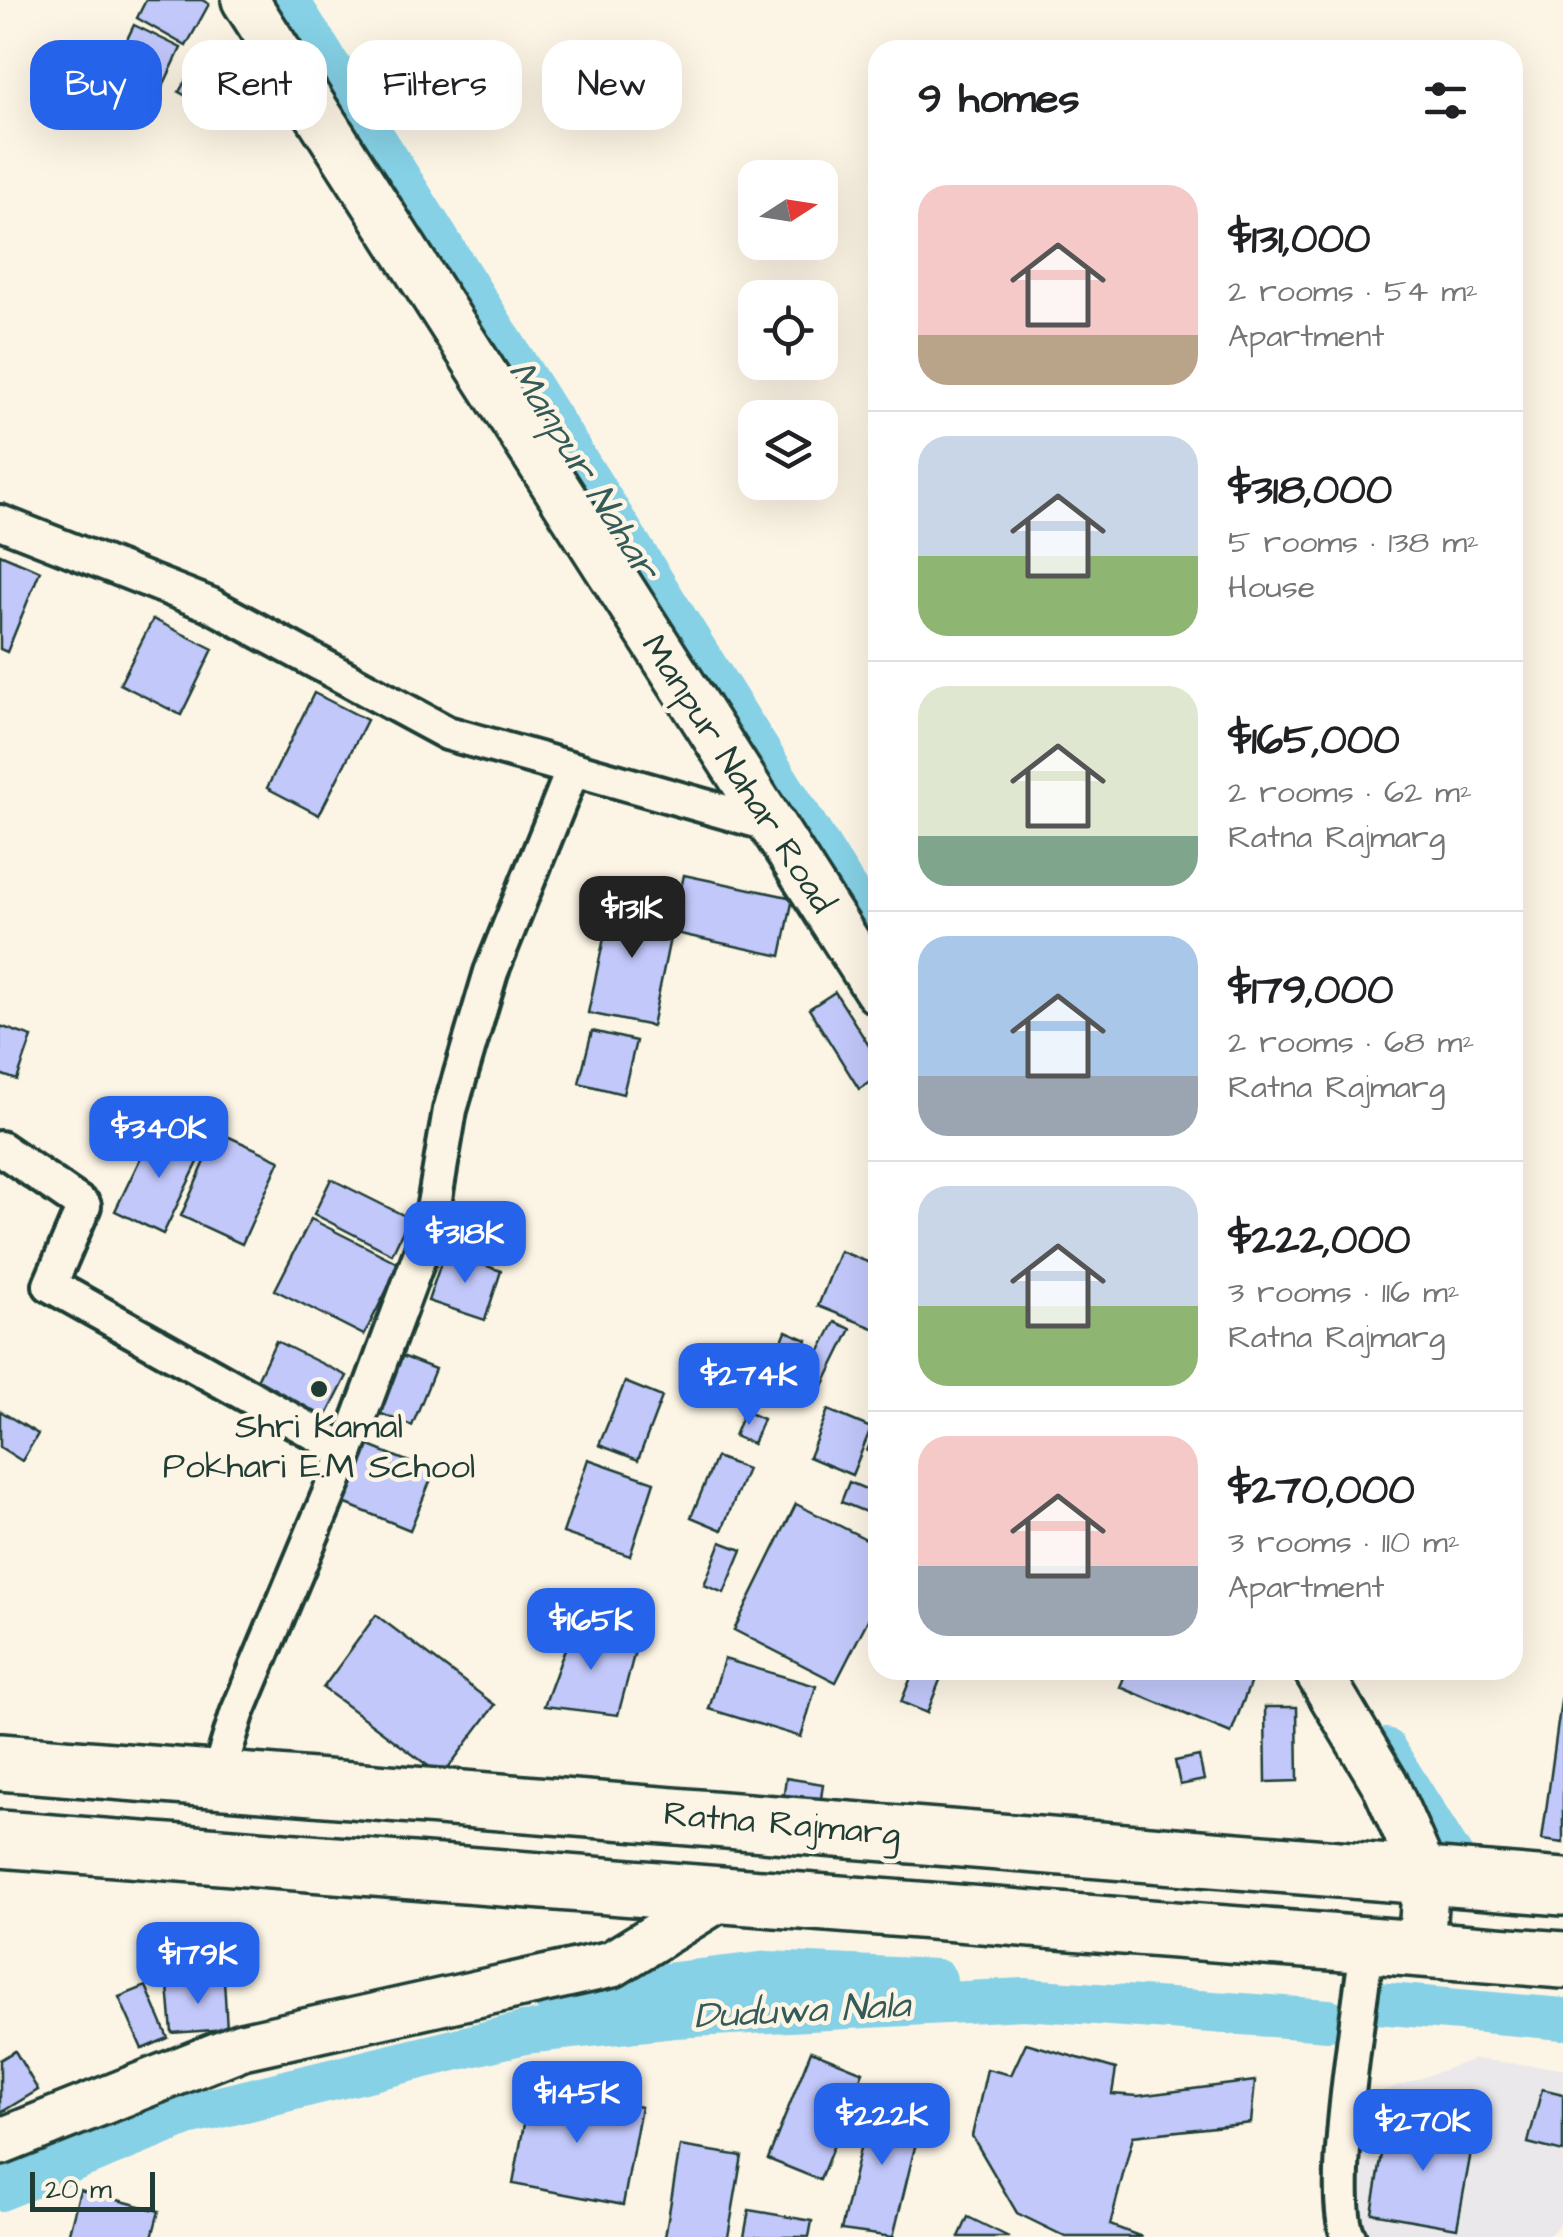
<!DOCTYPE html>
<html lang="en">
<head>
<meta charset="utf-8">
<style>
  body { margin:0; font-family:"Architects Daughter",sans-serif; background:#f6f6f6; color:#202124; height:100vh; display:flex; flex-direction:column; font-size:38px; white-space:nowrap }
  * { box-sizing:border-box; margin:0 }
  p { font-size:32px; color:#757577 }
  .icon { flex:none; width:55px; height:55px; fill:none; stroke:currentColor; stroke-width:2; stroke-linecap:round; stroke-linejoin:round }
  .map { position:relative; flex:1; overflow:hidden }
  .sheet { position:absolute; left:868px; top:40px; width:655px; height:1640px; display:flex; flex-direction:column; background:#fff; border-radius:30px; box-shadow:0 10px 40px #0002 }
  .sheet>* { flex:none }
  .top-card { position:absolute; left:30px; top:40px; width:688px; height:90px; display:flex; gap:20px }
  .needle { width:65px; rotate:78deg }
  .buttons { position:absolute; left:738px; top:160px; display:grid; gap:20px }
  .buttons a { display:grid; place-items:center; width:100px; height:100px; border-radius:20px; background:#fff; box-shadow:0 10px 40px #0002; font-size:50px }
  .scale { position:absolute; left:30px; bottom:25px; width:125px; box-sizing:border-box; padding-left:10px; border:5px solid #1f3d34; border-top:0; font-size:28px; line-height:35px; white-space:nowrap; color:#1f3d34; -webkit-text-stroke:8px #fcf5e5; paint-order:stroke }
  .price { position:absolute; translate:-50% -85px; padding:0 22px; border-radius:20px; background:#2563eb; color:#fff; font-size:32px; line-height:65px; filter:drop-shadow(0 2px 5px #0008) }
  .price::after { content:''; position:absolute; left:50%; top:60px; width:30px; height:22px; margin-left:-15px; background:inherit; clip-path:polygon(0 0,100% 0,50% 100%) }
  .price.current { background:#222; color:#fff }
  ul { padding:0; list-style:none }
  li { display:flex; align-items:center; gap:30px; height:250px; padding:0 50px }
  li+li { border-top:2px solid #e0e0e0 }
  li span { display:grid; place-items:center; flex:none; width:280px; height:200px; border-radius:30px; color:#555 }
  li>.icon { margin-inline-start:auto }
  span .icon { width:120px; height:120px; fill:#fffc; stroke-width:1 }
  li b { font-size:42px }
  h2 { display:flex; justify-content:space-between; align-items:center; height:120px; padding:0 50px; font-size:42px }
  .pill { padding:0 35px; border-radius:30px; background:#fff; box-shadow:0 10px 40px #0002; font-size:35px; line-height:90px }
  .pill.current { background:#2563eb; color:#fff }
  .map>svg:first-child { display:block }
  .built { fill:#ebe8eb }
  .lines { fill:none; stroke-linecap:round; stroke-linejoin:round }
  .canal { stroke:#86d1e6; stroke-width:42 }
  .building { fill:#c2c8fa; stroke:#1f3d34; stroke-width:2.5 }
  .street-casing { stroke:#1f3d34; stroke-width:40 }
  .secondary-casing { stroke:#1f3d34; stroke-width:52 }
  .highway-casing { stroke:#1f3d34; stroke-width:62 }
  .street { stroke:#fcf5e5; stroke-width:32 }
  .secondary { stroke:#fcf5e5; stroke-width:45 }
  .highway { stroke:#fcf5e5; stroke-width:55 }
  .poi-dot { fill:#1f3d34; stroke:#fcf5e5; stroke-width:4 }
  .labels { text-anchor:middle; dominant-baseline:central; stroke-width:9; stroke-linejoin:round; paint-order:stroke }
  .street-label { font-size:35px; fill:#1f3d34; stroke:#fcf5e5 }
  .poi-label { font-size:35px; fill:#1f3d34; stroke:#fcf5e5 }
  .water-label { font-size:38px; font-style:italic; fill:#345b58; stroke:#fcf5e5 }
</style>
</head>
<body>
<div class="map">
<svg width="1563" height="2237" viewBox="0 0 1563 2237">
  <rect width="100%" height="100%" fill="#fcf5e5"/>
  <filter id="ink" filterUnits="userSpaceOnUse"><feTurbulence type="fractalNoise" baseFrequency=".01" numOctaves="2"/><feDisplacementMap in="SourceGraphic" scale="20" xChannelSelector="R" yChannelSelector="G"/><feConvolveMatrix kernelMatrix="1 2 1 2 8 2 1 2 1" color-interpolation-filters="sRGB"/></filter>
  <g filter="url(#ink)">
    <path class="built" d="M1475 2059 1563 2069V2221L1547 2237H1368L1353 2206 1371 2095Z"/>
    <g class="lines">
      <g class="canal">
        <path d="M288 0 878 940"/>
        <path d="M1385 1749 1456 1863"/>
        <path d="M554 1997 768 1972 936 1980"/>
        <path d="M1366 2002 1563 2019"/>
        <path d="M0 2190 187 2115 524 2033 674 2017 1024 1999 1329 2020"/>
      </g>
    </g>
    <g class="building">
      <path d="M146 0H202L209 4 186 46 137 18Z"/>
      <path d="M134 25 181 48 162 88 115 64Z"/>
      <path d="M198 59 232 78 214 111 179 92Z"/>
      <path d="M0 554 40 571 7 652 0 649Z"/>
      <path d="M153 619 213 649 181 715 120 684Z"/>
      <path d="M314 693 367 720 319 815 267 788Z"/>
      <path d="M684 875 793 898 781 956 671 932Z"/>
      <path d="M613 896 676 909 652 1026 588 1013Z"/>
      <path d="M835 992 878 1060V1077L859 1089 809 1009Z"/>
      <path d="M0 1026 32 1037 17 1080 0 1074Z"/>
      <path d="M592 1031 636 1041 623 1094 579 1083Z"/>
      <path d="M155 1128 203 1152 163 1234 115 1211Z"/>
      <path d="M218 1132 280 1160 242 1244 181 1216Z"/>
      <path d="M331 1179 409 1218 392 1254 314 1214Z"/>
      <path d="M311 1219 400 1264 364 1335 275 1290Z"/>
      <path d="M445 1251 501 1271 485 1320 428 1301Z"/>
      <path d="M840 1251 878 1266V1330L818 1306Z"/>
      <path d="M835 1322 851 1329 821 1390 803 1383Z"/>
      <path d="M786 1331 807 1340 799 1362 777 1353Z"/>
      <path d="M276 1341 347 1376 325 1419 255 1384Z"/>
      <path d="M402 1356 435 1369 412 1426 379 1413Z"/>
      <path d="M625 1382 662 1397 638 1460 599 1445Z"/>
      <path d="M828 1410 871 1428 852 1475 809 1457Z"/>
      <path d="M0 1411 38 1434 22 1461 0 1447Z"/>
      <path d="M744 1411 763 1419 753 1444 734 1436Z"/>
      <path d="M878 1423V1455L867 1451Z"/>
      <path d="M362 1443 434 1472 410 1530 339 1501Z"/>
      <path d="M716 1457 747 1469 722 1530 691 1517Z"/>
      <path d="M588 1459 654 1482 630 1556 563 1533Z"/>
      <path d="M849 1482 878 1494V1517L841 1502Z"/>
      <path d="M796 1504 878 1545V1600L836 1682 734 1630Z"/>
      <path d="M721 1542 742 1550 724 1593 704 1585Z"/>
      <path d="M376 1615 495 1705 442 1776 323 1688Z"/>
      <path d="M576 1619 635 1651 618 1715 544 1706Z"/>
      <path d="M724 1659 816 1686 801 1737 709 1709Z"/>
      <path d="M914 1670H944L927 1713 901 1702Z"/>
      <path d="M1127 1670H1239L1253 1676 1231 1733 1120 1687Z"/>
      <path d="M1563 1686V1843L1542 1840Z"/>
      <path d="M1265 1707H1297L1298 1781 1266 1782Z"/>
      <path d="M1199 1756 1204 1780 1180 1785 1175 1761Z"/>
      <path d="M786 1778 823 1784 820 1806 783 1800Z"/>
      <path d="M224 1980 227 2029 172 2033 168 1985Z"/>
      <path d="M146 1986 168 2038 142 2049 119 1997Z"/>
      <path d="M1026 2043 1116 2069 1112 2094 1138 2096 1255 2081 1251 2123 1133 2136 1110 2225 1142 2237H1066L1017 2213 972 2136 987 2069 1011 2075Z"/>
      <path d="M15 2051 38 2090 0 2113V2060Z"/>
      <path d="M811 2051 863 2072 820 2180 768 2159Z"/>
      <path d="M531 2086 641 2107 623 2205 513 2184Z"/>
      <path d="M1542 2089 1563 2094V2152L1528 2143Z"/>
      <path d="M872 2097 924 2110 893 2237 841 2230Z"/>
      <path d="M1388 2119 1474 2136 1457 2228 1372 2213Z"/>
      <path d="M680 2146 742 2156 728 2237H665Z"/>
      <path d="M80 2190 159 2211 152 2237H68Z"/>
      <path d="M749 2210 812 2221 809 2237H744Z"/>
      <path d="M968 2217 1009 2237H959Z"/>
    </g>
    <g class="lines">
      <g class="street-casing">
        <g id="street">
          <path d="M0 522 211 605 447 733 768 824"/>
          <path d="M0 1148 84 1206 50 1285 347 1451"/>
          <path d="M217 1779 237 1714 347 1451 430 1228 450 1110 491 972 573 769"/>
          <path d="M1349 2237C1327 2200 1361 2000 1367 1947"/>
        </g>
      </g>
      <g class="secondary-casing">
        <g id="secondary">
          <path d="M245 0 878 991"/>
          <path d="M1317 1670 1385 1784 1426 1877 1421 1949"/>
          <path d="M0 2142 242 2046 612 1964 724 1895"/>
        </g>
      </g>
      <g class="highway-casing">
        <g id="highway">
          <path d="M0 1762 1563 1887"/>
          <path d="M0 1839 1563 1960"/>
        </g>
      </g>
      <use href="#street" class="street"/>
      <use href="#secondary" class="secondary"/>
      <use href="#highway" class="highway"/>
    </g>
  </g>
  <circle class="poi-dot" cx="319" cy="1389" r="10"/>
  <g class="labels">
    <g class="street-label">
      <text transform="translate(738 774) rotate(57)">Manpur Nahar Road</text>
      <text transform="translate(782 1824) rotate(5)">Ratna Rajmarg</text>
    </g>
    <g class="poi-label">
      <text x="319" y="1426">Shri Kamal<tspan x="319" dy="40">Pokhari E.M School</tspan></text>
    </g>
    <g class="water-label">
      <text transform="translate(583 470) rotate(58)">Manpur Nahar</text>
      <text transform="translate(802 2011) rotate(-3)">Duduwa Nala</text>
    </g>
  </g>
</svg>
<div class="buttons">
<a><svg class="needle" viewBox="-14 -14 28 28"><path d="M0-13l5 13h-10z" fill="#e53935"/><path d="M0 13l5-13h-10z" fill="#757577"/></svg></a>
<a><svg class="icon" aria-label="locate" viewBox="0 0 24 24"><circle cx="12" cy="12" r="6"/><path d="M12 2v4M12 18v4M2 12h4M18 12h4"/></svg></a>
<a><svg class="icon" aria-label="layers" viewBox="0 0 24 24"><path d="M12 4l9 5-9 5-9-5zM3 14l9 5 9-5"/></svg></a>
</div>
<div class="scale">20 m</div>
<b class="price current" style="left:632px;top:961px">$131K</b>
<b class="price" style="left:159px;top:1181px">$340K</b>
<b class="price" style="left:465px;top:1286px">$318K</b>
<b class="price" style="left:749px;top:1428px">$274K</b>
<b class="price" style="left:591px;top:1673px">$165K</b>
<b class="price" style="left:198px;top:2007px">$179K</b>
<b class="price" style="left:577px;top:2146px">$145K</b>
<b class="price" style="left:882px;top:2168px">$222K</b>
<b class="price" style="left:1423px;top:2174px">$270K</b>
<div class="top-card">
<a class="pill current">Buy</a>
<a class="pill">Rent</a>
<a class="pill">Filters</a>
<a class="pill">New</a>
</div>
<section class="sheet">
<h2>9 homes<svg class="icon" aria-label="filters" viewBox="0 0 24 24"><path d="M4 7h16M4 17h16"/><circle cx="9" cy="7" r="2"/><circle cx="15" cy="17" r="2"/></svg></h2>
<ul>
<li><span style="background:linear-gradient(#f6c9c9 75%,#b9a48a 0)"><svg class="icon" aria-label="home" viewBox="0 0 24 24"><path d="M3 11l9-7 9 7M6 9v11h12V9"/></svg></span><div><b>$131,000</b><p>2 rooms · 54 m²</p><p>Apartment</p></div></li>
<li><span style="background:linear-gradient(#c9d6e8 60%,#8fb573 0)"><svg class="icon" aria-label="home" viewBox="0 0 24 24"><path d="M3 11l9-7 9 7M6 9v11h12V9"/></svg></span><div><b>$318,000</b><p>5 rooms · 138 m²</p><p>House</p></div></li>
<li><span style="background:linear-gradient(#dfe7d0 75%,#7fa58c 0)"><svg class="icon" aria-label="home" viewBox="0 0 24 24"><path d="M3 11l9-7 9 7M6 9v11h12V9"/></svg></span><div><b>$165,000</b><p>2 rooms · 62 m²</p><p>Ratna Rajmarg</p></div></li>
<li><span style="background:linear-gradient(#a9c7e8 70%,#9aa5b1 0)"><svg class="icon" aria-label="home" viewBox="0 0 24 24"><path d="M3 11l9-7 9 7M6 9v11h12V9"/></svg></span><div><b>$179,000</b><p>2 rooms · 68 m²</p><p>Ratna Rajmarg</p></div></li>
<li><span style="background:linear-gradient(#c9d6e8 60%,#8fb573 0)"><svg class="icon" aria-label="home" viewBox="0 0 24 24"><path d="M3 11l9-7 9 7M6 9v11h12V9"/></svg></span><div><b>$222,000</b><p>3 rooms · 116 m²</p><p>Ratna Rajmarg</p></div></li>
<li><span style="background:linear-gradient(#f6c9c9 65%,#9aa5b1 0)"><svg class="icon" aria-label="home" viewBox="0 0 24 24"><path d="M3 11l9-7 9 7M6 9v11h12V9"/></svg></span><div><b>$270,000</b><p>3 rooms · 110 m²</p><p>Apartment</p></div></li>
</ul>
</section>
</div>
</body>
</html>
